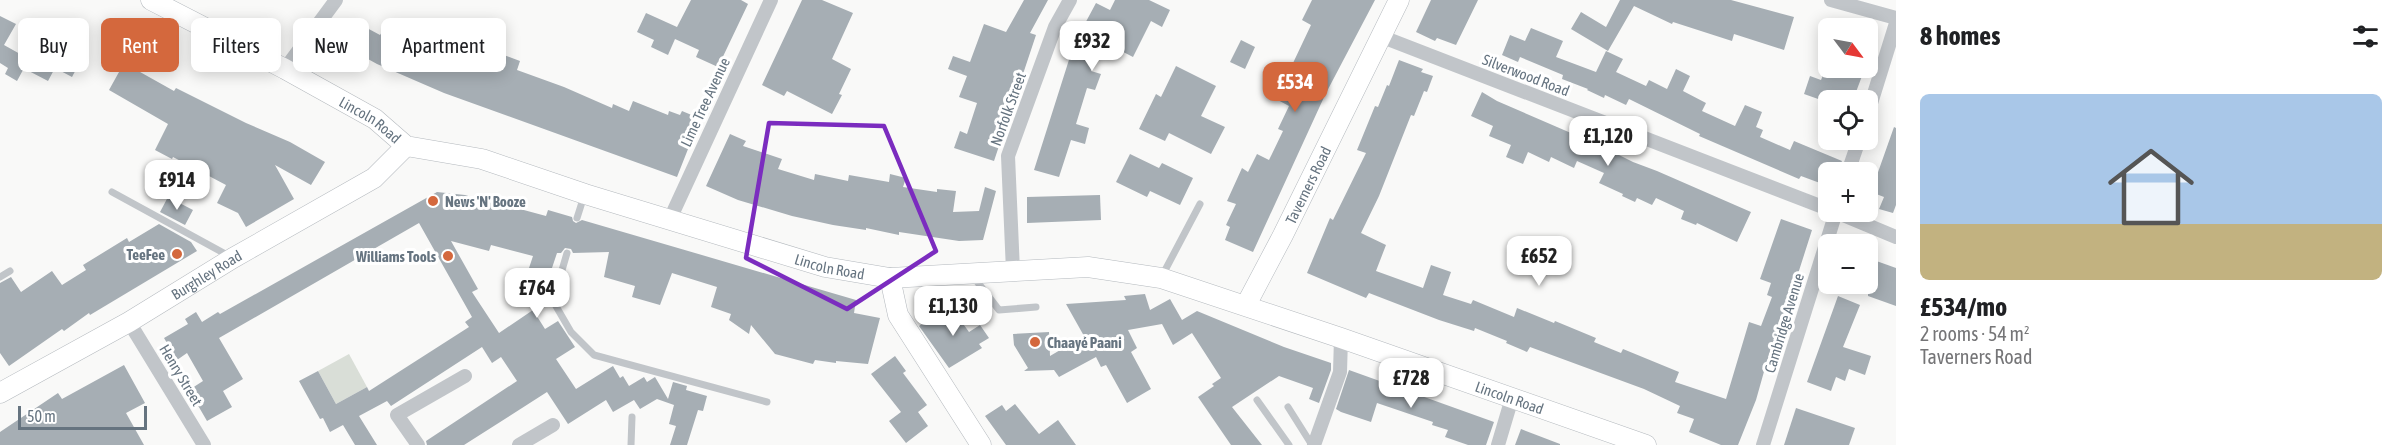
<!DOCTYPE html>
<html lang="en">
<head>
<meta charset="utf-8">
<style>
  body { margin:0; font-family:"Asap Condensed",sans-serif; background:#f2f2f2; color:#202124; height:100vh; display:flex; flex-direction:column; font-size:22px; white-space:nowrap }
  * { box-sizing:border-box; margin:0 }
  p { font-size:20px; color:#757577 }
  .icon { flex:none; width:33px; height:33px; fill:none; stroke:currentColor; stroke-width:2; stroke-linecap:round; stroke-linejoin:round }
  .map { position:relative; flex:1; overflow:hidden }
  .drawer { display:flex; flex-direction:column; background:#fff; width:510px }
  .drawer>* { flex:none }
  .hud { position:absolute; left:18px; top:18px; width:570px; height:54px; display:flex; gap:12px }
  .needle { width:39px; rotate:122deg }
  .buttons { position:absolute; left:1818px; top:18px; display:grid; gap:12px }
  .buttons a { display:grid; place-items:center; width:60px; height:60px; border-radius:9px; background:#fff; box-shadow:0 3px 15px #0003; font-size:30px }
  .scale { position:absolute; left:18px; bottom:15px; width:129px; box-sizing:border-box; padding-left:6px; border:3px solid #667480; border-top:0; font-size:16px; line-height:21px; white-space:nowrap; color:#667480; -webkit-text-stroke:4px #fff; paint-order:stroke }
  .price { position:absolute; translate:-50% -51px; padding:0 14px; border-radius:12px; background:#fff; color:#222; font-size:20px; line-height:39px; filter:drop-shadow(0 2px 3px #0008) }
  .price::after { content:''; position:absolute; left:50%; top:36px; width:18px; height:14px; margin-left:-9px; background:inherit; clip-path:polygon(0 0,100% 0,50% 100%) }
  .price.selected { background:#d4683d; color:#fff }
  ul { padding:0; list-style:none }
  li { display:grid; align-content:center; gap:12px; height:318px; padding:0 24px }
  li span { display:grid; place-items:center; height:186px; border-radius:9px; color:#555 }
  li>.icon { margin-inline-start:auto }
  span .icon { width:108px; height:108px; fill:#fffc; stroke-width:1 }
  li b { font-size:26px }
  h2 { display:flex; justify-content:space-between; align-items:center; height:72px; padding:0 24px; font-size:26px }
  .chip { padding:0 21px; border-radius:9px; background:#fff; box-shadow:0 3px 15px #0003; font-size:21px; line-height:54px }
  .chip.selected { background:#d4683d; color:#fff }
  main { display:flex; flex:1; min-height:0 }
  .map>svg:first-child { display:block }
  .green { fill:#d9ded7 }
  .building { fill:#a6aeb4 }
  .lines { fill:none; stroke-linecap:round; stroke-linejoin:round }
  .secondary-casing { stroke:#b4b9be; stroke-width:21 }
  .lane { stroke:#c1c5c9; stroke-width:7 }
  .street { stroke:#c1c5c9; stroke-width:14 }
  .secondary { stroke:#fff; stroke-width:20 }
  .marked { fill:none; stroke:#7b2cbf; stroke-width:4.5; stroke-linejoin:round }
  .poi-dot { fill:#d4683d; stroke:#fff; stroke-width:2 }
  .labels { text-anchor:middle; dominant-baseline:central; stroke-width:6; stroke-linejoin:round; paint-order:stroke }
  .street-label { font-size:15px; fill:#667480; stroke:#fff }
  .poi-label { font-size:15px; font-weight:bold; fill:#667480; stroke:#fff; text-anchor:start }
</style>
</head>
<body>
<main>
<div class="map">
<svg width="1896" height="445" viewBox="0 0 1896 445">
  <rect width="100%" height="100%" fill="#f9f9f8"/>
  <path class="green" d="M349 354 367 387 336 404 318 371Z"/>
  <g class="building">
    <path d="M691 0H741L748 4 718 67 696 57 699 50 675 39 668 55 651 47 654 40 637 32 646 13 677 27Z"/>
    <path d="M802 0H822L853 13 832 59 851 69 839 94 842 95 832 114 787 91 784 96 762 85Z"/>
    <path d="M1024 0H1048L1030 33 1036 35 994 161 954 148 960 131 967 134 977 103 959 97 967 76 948 69 953 56 970 62 984 24 1006 32Z"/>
    <path d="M1115 0H1149L1170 10 1162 27 1151 21 1133 57 1100 40 1091 71 1101 74 1095 90 1087 88 1076 124 1089 128 1085 144 1071 140 1059 177 1034 170 1074 44 1096 3 1110 10Z"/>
    <path d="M1312 0H1375L1325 95 1253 252 1225 240 1230 227 1226 225 1236 204 1227 201 1242 168 1248 172 1257 154 1269 160 1283 131 1278 129 1289 106 1276 99 1311 25 1302 20Z"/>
    <path d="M1431 0H1478L1456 45 1437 38 1435 41 1416 32Z"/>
    <path d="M1620 0H1731L1794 17 1784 50 1734 34 1732 41 1673 22 1672 24 1634 6 1608 51 1571 29 1581 12 1606 27Z"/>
    <path d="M0 16 16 24 4 45 29 59 17 81 5 74 8 68 0 63Z"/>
    <path d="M352 20 380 35 384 29 399 37 404 28 437 42 438 39 498 61 501 54 520 61 517 70 564 87 612 108 613 104 629 111 633 101 668 115 669 111 680 115 682 111 694 116 684 142 690 144 677 177 444 93 377 64 339 43Z"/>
    <path d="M54 25 68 33 67 36 88 47 72 77 55 68 48 81 25 69 46 30 50 32Z"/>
    <path d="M1531 28 1563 41 1556 57 1596 72 1606 51 1623 59 1616 72 1646 86 1649 80 1667 89 1676 69 1690 76 1683 91 1706 103 1702 111 1735 126 1745 105 1762 112 1756 127 1763 130 1760 137 1790 150 1794 141 1842 161 1837 172H1828V186L1801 176 1799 179 1699 136 1700 134 1629 99 1626 105 1605 95 1604 98 1587 90 1588 89 1562 79 1563 75 1520 57 1518 62 1502 55 1510 35 1525 41Z"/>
    <path d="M1241 40 1255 47 1245 69 1230 62Z"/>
    <path d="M1399 60 1423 69 1421 72 1433 76 1427 92 1424 91 1414 116 1411 115 1379 196 1361 233 1386 245 1376 271 1423 288 1431 265 1451 272 1443 295 1471 304 1473 300 1514 317 1517 308 1554 323 1555 321 1596 338 1594 342 1621 353 1623 349 1679 372 1675 382 1726 399 1749 322 1761 326 1772 297 1767 295 1771 283 1760 279 1781 219 1812 230 1789 302 1767 361 1756 400 1738 445H1721L1689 432 1694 419 1677 413 1680 406 1644 389 1530 347 1527 352 1506 343 1507 341 1475 328 1474 331 1439 320 1369 293 1366 298 1307 273 1330 218 1333 220 1366 153 1357 150 1375 106 1378 107 1387 85 1389 86Z"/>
    <path d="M124 63 174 91 176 88 246 123 290 142 325 162 311 185 275 165 294 199 246 227 238 213 217 203 226 185 173 157 172 159 155 150 168 124 109 90Z"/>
    <path d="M1176 66 1216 86 1201 116 1225 127 1211 154 1169 133 1165 141 1139 129 1156 94 1161 97Z"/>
    <path d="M1826 68H1865L1853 100H1821L1804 94 1810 76 1821 80Z"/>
    <path d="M1482 92 1497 101 1601 146 1633 162 1657 171 1751 212 1737 242 1697 223 1696 225 1681 219 1684 211 1656 198 1652 205 1637 198 1635 202 1622 196 1623 194 1599 183 1604 173 1577 161 1574 168 1551 157 1549 162 1528 152 1523 164 1506 157 1511 145 1489 136 1493 126 1471 116Z"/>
    <path d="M1894 127 1896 128V205L1893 213 1879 209 1884 197 1871 192Z"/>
    <path d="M730 134 746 141 743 146 782 159 778 169 814 180 815 174 848 181 849 175 889 182 890 174 906 178 903 187 937 192V189L956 191 953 212 979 211 985 187 996 191 983 240 959 241 899 232V235L866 228V230L833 225 792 216 738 200 706 186Z"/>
    <path d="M1130 154 1159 168 1162 163 1193 178 1180 205 1150 191 1147 197 1116 182Z"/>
    <path d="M437 192 465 195 508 208 509 206 546 216 548 210 572 217 573 221 576 223 582 220 856 300 854 313 880 318 868 364 836 361V363L815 360 813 364 775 354 751 325 749 334 729 320 731 314 711 307 717 287 672 273 660 305 632 297 635 286 604 277 609 252 573 253 571 249 565 248 561 253H557L546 286 525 280 533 256 491 245 489 251 451 241 478 289 472 292 499 333 533 310 545 329 558 321 575 347 556 359 576 389 613 366 620 378 623 376 629 386 644 377 647 382 655 377 668 399 673 382 687 386 686 390 707 396 703 411 698 410 687 445H670L676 426 669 424 674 405 657 399 640 409 634 400 613 412 606 400 568 424 547 392 464 445H427L426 441 517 381 501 357 492 363 482 347 391 406 387 401 359 416 377 445H355L343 425 330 432 323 418 320 419 299 381 318 371 336 404 367 387 369 391 469 327 465 322 472 317 419 223 219 338 243 379 223 391 232 407 207 421 189 390 203 381 187 353 177 360 164 338 188 324 185 319 196 312 202 322 218 312 220 314Z"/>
    <path d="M1100 195 1101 220 1027 223V197Z"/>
    <path d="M168 197 193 210 185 225 160 212Z"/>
    <path d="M159 224 191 242 197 251 90 315 89 313 64 331 62 329 9 366 0 353V283L11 277 21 292 52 271 62 285 86 270 83 265 127 238 129 242Z"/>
    <path d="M1868 258 1896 268V306L1868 296Z"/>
    <path d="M1145 294 1150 310 1170 299 1182 320 1197 311 1284 347 1331 363V370L1319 403 1309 399 1313 388 1279 376 1232 407 1262 445H1231L1198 397 1214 386 1212 384 1221 378 1192 333 1173 345 1162 324 1128 330 1137 348 1131 352 1151 389 1127 403 1106 365 1101 367 1096 357 1059 377 1054 370 1024 371 1028 368 1014 345 1013 334 1049 332 1050 356 1084 336 1066 304 1126 300 1124 296Z"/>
    <path d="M1838 296 1860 305 1843 347 1871 356 1865 375 1849 369 1845 381 1836 377 1831 391 1807 382Z"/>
    <path d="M951 307 969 332 980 325 989 338 979 344 982 348 949 368 919 326 935 314 937 317Z"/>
    <path d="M895 356 906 371 903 373 927 405 918 412 928 426 906 443 889 421 901 412 871 374Z"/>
    <path d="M124 365 145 403 126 413 144 445H0V432L58 393 62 399Z"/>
    <path d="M1349 370 1494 422 1486 445H1468L1445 437 1448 430 1432 425 1433 422 1377 403 1371 422 1341 412 1336 409Z"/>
    <path d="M1015 404 1039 434 1058 420 1076 445H1006L985 416 1002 405 1006 411Z"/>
    <path d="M1796 408 1855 428 1849 445H1784Z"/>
    <path d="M1521 429 1560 444V445H1515Z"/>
  </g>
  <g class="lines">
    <g class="secondary-casing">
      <g id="secondary">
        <path id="s1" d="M151 0 285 69 375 119 406 146 482 159 585 194 825 267 890 278 1088 267 1161 278 1341 338 1646 445"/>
        <path d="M890 278 898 315 981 445"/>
        <path id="s2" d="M1246 305 1283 235 1399 0"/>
        <path id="s3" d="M0 393 129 322 233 258 374 178 406 146"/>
      </g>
    </g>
    <g class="lane">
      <path d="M112 192 231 257"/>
      <path d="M577 218 584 196"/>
      <path d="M567 253 553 301 571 332 594 355 767 402"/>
      <path d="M972 275 999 310 1036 307"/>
      <path d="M1162 276 1200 204"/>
      <path d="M0 277 10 271"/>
      <path d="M1257 400 1289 445"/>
      <path d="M1288 407 1312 445"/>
      <path d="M631 445 632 417"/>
    </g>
    <g class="street">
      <path d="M1831 0 1896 18"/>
      <path d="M1380 36 1828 209"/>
      <path d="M285 69 336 0"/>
      <path d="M1868 113 1896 23"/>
      <path d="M1848 172 1859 140"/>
      <path d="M1836 212 1896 237"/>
      <path d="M670 219 771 0"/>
      <path d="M1013 271 1008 156 1055 27 1070 0"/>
      <path d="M129 322 204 445"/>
      <path d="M418 445 397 415 465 376"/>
      <path d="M519 445 553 425"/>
      <path d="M1314 445 1340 372 1341 338"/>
      <path d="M1498 445 1512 398"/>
      <path d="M1763 445 1836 212"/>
    </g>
    <use href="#secondary" class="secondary"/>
  </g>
  <path class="marked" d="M769 123 884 126 936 251 847 309 746 258Z"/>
  <g class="poi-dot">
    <circle cx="433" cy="201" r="6"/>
    <circle cx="177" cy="254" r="6"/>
    <circle cx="448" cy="256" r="6"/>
    <circle cx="1035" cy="342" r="6"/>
  </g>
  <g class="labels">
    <g class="street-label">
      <text transform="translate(1526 75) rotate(21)">Silverwood Road</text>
      <text transform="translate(705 102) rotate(-65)">Lime Tree Avenue</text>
      <text transform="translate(1008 109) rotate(-70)">Norfolk Street</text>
      <text stroke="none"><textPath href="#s1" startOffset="250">Lincoln Road</textPath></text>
      <text stroke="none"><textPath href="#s2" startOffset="135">Taverners Road</textPath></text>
      <text stroke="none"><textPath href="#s1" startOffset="736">Lincoln Road</textPath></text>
      <text stroke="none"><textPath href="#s3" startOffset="238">Burghley Road</textPath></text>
      <text transform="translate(1784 323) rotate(-73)">Cambridge Avenue</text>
      <text transform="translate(181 375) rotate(59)">Henry Street</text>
      <text stroke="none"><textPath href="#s1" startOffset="1438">Lincoln Road</textPath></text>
    </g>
    <g class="poi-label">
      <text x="445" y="201">News 'N' Booze</text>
      <text x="165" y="254" text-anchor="end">TeeFee</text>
      <text x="436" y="256" text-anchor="end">Williams Tools</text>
      <text x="1047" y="342">Chaayé Paani</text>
    </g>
  </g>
</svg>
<div class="buttons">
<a><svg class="needle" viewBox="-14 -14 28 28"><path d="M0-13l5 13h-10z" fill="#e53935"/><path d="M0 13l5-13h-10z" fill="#757577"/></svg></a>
<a><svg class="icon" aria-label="locate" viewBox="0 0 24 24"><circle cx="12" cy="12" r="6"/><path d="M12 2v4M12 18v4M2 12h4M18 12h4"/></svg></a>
<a>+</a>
<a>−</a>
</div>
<div class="scale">50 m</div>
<b class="price" style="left:1092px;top:72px">£932</b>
<b class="price selected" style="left:1295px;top:113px">£534</b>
<b class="price" style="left:1608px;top:167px">£1,120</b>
<b class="price" style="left:177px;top:211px">£914</b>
<b class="price" style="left:1539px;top:287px">£652</b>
<b class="price" style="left:537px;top:319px">£764</b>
<b class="price" style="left:953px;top:337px">£1,130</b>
<b class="price" style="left:1411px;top:409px">£728</b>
<div class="hud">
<a class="chip">Buy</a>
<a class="chip selected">Rent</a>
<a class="chip">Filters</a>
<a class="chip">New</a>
<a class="chip">Apartment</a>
</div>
</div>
<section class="drawer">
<h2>8 homes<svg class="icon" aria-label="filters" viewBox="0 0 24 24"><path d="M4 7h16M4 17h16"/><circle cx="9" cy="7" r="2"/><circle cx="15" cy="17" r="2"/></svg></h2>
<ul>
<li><span style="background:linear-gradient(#a9c7e8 70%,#c2b280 0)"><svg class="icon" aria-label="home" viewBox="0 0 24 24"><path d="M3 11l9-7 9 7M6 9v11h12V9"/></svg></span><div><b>£534/mo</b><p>2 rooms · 54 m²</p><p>Taverners Road</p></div></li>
</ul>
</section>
</main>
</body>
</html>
